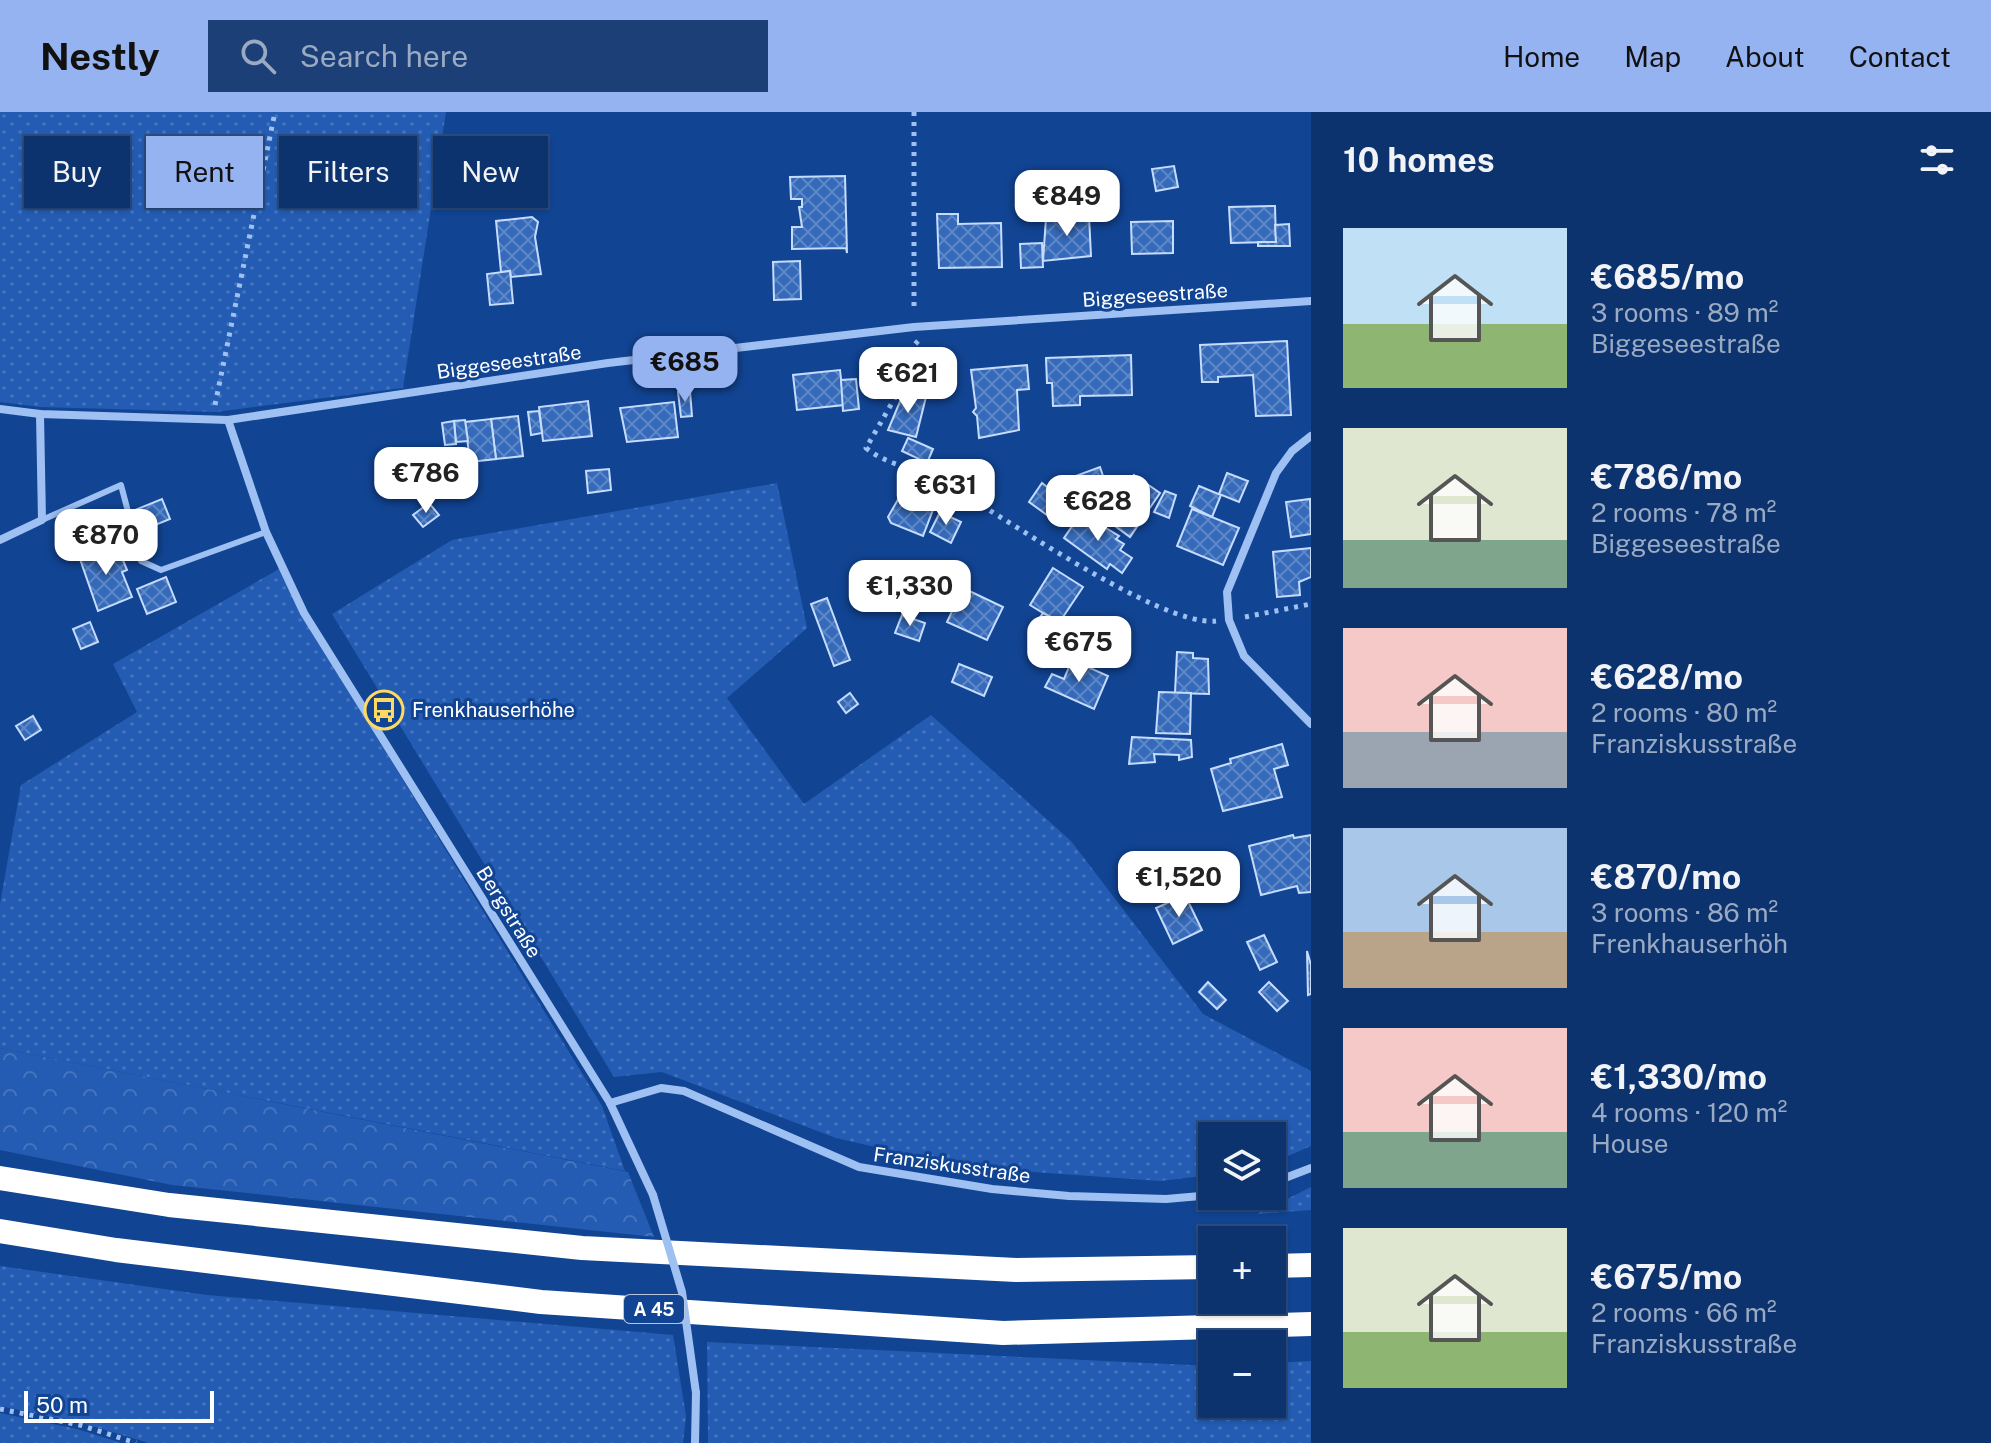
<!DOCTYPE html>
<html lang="en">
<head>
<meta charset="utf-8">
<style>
  body { margin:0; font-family:"Public Sans",sans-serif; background:#1b3f76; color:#f1f3f6; height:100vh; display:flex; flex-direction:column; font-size:30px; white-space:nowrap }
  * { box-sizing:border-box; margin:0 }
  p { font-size:26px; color:#9aaac2 }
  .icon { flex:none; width:44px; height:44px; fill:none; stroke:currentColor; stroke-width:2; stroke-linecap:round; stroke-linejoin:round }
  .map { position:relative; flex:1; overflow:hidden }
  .drawer { display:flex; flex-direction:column; background:#0d336e; width:680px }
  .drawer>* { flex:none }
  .guide { position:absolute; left:24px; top:24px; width:760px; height:72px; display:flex; gap:16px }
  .buttons { position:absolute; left:1198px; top:1010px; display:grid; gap:16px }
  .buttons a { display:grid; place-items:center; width:88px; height:88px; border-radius:0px; background:#0d336e; box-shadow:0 2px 6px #0004,0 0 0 2px #2d4e81; font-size:40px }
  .scale { position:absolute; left:24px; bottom:20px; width:190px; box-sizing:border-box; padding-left:8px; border:4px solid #fff; border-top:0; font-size:22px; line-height:28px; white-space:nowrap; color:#fff; -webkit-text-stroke:6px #114493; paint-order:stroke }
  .price { position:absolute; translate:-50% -68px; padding:0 18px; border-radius:16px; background:#fff; color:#222; font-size:26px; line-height:52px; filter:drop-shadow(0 2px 4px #0008) }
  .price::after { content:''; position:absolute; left:50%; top:48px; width:24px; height:18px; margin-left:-12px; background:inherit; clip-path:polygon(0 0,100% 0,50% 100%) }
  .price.active { background:#95b2f1; color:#111 }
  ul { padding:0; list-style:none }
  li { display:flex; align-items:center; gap:24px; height:200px; padding:0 32px }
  li span { display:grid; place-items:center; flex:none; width:224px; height:160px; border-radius:0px; color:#555 }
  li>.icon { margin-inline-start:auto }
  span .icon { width:96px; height:96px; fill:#fffc; stroke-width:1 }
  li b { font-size:34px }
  h2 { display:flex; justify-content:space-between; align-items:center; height:96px; padding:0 32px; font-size:34px }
  .pill { padding:0 28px; border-radius:0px; background:#0d336e; box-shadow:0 2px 6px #0004,0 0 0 2px #2d4e81; font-size:28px; line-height:72px }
  .pill.active { background:#95b2f1; color:#111 }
  header { display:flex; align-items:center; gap:48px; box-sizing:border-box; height:112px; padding:0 40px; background:#95b2f1; color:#111 }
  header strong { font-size:38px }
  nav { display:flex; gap:44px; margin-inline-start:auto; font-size:28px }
  .search { width:560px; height:72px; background:#1b3f76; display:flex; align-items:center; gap:20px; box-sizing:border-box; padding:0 28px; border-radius:0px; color:#9aaac2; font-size:30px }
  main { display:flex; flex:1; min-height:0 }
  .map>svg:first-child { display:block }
  .grass { fill:url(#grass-dots) }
  .forest { fill:url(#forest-crowns) }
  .building { fill:url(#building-cross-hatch); stroke:#c6dcfd; stroke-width:2 }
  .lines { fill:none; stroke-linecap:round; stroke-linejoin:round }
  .path { stroke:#9ec0f3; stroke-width:5; stroke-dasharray:4 6; stroke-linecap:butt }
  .service { stroke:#9ec0f3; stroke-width:6 }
  .minor { stroke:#9ec0f3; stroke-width:8 }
  .motorway { stroke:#fff; stroke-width:24 }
  .minor-bridge { stroke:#9ec0f3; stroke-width:8 }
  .labels { text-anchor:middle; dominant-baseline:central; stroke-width:6; stroke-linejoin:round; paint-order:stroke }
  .shield { fill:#114493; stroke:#b8c7df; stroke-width:2 }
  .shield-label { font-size:18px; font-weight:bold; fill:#fff }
  .street-label { font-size:20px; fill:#fff; stroke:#114493 }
  .poi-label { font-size:20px; fill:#fff; stroke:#114493; text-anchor:start }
</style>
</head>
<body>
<header>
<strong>Nestly</strong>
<div class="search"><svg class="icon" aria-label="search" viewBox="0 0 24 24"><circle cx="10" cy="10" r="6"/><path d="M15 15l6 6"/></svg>Search here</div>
<nav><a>Home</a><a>Map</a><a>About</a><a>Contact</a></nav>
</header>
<main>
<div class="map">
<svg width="1311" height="1331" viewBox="0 0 1311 1331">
  <defs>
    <pattern id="grass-dots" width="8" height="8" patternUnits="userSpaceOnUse" patternTransform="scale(2)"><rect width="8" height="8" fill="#235cb2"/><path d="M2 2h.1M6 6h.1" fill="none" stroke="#4474be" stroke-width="1.8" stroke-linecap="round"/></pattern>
    <pattern id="forest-crowns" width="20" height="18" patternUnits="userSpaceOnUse" patternTransform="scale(2)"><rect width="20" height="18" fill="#235cb2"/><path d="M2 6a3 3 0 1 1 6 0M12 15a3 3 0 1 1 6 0" fill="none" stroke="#4474be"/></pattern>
    <pattern id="building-cross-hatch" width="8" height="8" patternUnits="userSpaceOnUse" patternTransform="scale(2)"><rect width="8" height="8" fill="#356aba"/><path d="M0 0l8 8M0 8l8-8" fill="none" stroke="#5d88c8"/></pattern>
  </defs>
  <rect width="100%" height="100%" fill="#114493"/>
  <g class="grass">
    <path d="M0 0H446L403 276 216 300 40 295 0 290Z"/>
    <path d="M777 371 807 516 727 586 804 692 931 603 1071 729 1203 902 1311 959V1034L1272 1051V1024H1212V1063L1160 1069 962 1055 836 1026 662 960 614 965 332 502 452 428Z"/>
    <path d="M279 457 298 496 602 994 625 1059 0 936V792L21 673 137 600 113 552Z"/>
    <path d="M1311 1075V1098L1257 1102Z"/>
    <path d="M0 1154 207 1183 673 1223 686 1304 683 1331H149L82 1311 0 1294Z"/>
    <path d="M707 1230 1212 1254V1292H1272V1251L1311 1249V1331H708Z"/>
    <path d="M0 1301 77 1317 122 1331H0Z"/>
  </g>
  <path class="forest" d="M0 936 628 1060 654 1125 172 1073 0 1038Z"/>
  <g class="building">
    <path d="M1174 54 1178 75 1156 79 1152 57Z"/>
    <path d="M845 64 847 141 846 136 792 137V115H802L799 95H802V87H791L790 65Z"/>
    <path d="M1275 94 1276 130 1231 131 1229 95Z"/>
    <path d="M937 102H958V112L1001 111 1002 155 939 156Z"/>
    <path d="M1089 104 1091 144 1043 149 1046 106Z"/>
    <path d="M532 105 538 110 535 125 541 162 511 165 510 159 501 160 496 109Z"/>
    <path d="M1173 109V141L1132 142 1131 110Z"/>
    <path d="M1289 112 1290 134H1258V130H1276L1275 113Z"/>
    <path d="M1042 131 1043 155 1021 156 1020 132Z"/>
    <path d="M800 149 801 187 774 188 773 150Z"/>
    <path d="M510 159 513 191 490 193 487 162Z"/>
    <path d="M1287 229 1291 303 1256 304 1253 263 1218 265V270H1202L1200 233Z"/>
    <path d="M1131 243 1132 283 1080 284V293L1053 294 1052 271H1047L1046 246Z"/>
    <path d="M940 252 941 275 908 276 914 253Z"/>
    <path d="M1027 253 1029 277 1017 278 1019 318 979 326 977 304 973 300 976 296 971 258Z"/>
    <path d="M840 258 844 293 797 298 793 263Z"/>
    <path d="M856 267 859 297 843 299 841 268Z"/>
    <path d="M690 279 692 304 681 305 678 280Z"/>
    <path d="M904 280 926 285 916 325 888 318Z"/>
    <path d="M588 289 592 324 543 329 539 295Z"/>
    <path d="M674 290 678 325 627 330 620 296Z"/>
    <path d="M539 299 542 321 531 323 528 300Z"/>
    <path d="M518 304 523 344 496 347 491 307Z"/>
    <path d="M491 307 496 347 470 350 465 310Z"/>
    <path d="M465 308 468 329 456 330 454 309Z"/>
    <path d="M454 309 456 332 445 333 442 311Z"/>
    <path d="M908 326 933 337 927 351 902 339Z"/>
    <path d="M1100 355 1106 373 1076 384 1070 366Z"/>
    <path d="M609 357 611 378 588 381 586 359Z"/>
    <path d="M1227 361 1248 369 1239 390 1219 382Z"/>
    <path d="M1134 363 1160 381 1130 425 1104 406Z"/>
    <path d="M1042 371 1060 385 1047 403 1029 390Z"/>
    <path d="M1199 374 1221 383 1212 405 1190 394Z"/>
    <path d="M904 377 936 390 923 424 891 411 888 405Z"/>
    <path d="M1165 379 1176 383 1169 406 1154 400Z"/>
    <path d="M162 387 170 407 143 418 135 398Z"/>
    <path d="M1310 387 1311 422 1291 425 1286 390Z"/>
    <path d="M429 391 439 403 423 415 413 403Z"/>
    <path d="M1192 397 1239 416 1223 453 1177 434Z"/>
    <path d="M940 400 961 410 951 431 930 420Z"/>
    <path d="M1081 401 1119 424 1116 427 1124 432 1120 438 1132 446 1122 461 1110 452 1107 457 1064 426Z"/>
    <path d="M116 431 127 458 122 460 132 485 98 499 80 447Z"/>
    <path d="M1311 436V465L1299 470 1300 483 1277 485 1273 440Z"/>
    <path d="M1053 456 1083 475 1059 511 1030 493Z"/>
    <path d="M166 465 176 490 147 502 137 477Z"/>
    <path d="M963 476 1003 495 987 528 947 510Z"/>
    <path d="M827 486 850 548 834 554 811 492Z"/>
    <path d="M1043 501 1063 511 1057 528 1033 516Z"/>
    <path d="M902 503 925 511 919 529 895 521Z"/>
    <path d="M90 510 98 530 81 537 73 517Z"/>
    <path d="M1177 540 1193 541V546L1208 547 1209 582 1175 581Z"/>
    <path d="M1072 548 1108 564 1094 597 1045 575 1052 562 1064 567Z"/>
    <path d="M959 552 992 565 984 584 952 570Z"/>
    <path d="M1159 580 1191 581 1190 622 1156 621Z"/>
    <path d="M850 581 858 592 846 601 838 590Z"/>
    <path d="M33 604 41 618 25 628 16 614Z"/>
    <path d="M1132 625 1191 628 1192 645 1179 648V643L1154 642 1155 650 1129 652Z"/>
    <path d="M1282 632 1288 653 1274 657 1282 685 1223 699 1211 657 1231 651 1230 647Z"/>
    <path d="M1293 723 1294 726 1311 723V780L1299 781 1297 774 1261 783 1249 734Z"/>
    <path d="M1185 783 1202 818 1173 832 1156 796Z"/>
    <path d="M1264 823 1277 850 1260 858 1247 830Z"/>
    <path d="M1307 839 1311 853V882L1308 883Z"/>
    <path d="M1208 870 1226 888 1217 897 1199 880Z"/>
    <path d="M1269 870 1288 889 1277 899 1259 880Z"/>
  </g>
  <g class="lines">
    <g class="path">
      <path d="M914 0V199"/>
      <path d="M918 229 910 238 896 284 866 336C891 356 913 353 938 367 996 399 1159 515 1216 509"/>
      <path d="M215 293 275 0"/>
      <path d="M1245 505 1311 492"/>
      <path d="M0 1297 80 1313 136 1331"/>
    </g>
    <path class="service" d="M42 408 121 373 141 449 161 458 266 420"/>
    <g class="minor">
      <path d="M0 297 40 302 228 308 608 251 914 215 1311 189"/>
      <path d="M228 308 266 420 304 501 610 991 653 1083"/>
      <path d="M1311 324 1292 339 1276 361 1227 480 1229 508 1244 544 1311 612"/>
      <path d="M0 428 42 408 40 302"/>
      <path d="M610 991 661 976 684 979 859 1055 992 1077 1069 1084 1166 1087 1212 1083"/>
      <path d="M1272 1071 1311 1056"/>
      <path d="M695 1331 696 1281"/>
    </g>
    <g class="motorway">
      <path d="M0 1066 169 1093 582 1136 1016 1158 1212 1155"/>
      <path d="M0 1119 116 1138 541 1190 1003 1221 1311 1212"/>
      <path d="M1272 1154 1311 1153"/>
    </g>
    <path class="minor-bridge" d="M653 1083 682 1180 696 1281"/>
  </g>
  <defs>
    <g id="bus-ring" transform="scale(2)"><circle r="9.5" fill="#114493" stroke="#ffd960" stroke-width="1.5"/><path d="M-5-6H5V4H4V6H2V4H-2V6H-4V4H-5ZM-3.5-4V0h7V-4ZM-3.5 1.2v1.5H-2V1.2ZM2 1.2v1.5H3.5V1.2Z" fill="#ffd960"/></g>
  </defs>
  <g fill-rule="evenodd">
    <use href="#bus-ring" x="384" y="598"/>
  </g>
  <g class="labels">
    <rect class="shield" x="624" y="1183" width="60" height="28" rx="6"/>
    <g class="shield-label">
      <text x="654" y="1197">A 45</text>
    </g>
    <g class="street-label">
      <text transform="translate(1155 183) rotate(-4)">Biggeseestraße</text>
      <text transform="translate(509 250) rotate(-8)">Biggeseestraße</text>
      <text transform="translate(509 800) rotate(58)">Bergstraße</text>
      <text transform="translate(952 1053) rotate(8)">Franziskusstraße</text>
    </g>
    <g class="poi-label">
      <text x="412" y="598">Frenkhauserhöhe</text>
    </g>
  </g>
</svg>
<div class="buttons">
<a><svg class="icon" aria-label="layers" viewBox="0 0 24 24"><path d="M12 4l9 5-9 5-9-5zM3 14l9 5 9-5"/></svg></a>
<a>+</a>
<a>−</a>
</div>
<div class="scale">50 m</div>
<b class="price" style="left:1067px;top:126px">€849</b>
<b class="price active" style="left:685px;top:292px">€685</b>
<b class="price" style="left:908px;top:303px">€621</b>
<b class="price" style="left:426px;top:403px">€786</b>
<b class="price" style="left:946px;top:415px">€631</b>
<b class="price" style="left:1098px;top:431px">€628</b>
<b class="price" style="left:106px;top:465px">€870</b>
<b class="price" style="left:910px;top:516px">€1,330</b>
<b class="price" style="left:1079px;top:572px">€675</b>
<b class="price" style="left:1179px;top:807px">€1,520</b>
<div class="guide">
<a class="pill">Buy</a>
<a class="pill active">Rent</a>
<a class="pill">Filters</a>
<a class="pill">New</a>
</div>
</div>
<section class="drawer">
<h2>10 homes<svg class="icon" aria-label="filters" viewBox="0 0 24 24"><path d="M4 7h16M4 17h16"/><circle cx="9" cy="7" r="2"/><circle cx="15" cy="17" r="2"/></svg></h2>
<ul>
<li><span style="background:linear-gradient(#bfe0f5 60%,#8fb573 0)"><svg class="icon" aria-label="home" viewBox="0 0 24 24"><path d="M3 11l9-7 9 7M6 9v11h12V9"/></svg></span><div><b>€685/mo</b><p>3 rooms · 89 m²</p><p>Biggeseestraße</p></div></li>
<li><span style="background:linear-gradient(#dfe7d0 70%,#7fa58c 0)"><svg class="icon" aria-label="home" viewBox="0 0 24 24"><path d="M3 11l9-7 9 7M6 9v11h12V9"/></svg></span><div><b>€786/mo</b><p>2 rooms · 78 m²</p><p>Biggeseestraße</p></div></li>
<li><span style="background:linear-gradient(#f6c9c9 65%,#9aa5b1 0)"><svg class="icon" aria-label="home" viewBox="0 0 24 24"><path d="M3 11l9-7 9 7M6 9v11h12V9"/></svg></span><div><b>€628/mo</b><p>2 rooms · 80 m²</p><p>Franziskusstraße</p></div></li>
<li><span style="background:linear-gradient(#a9c7e8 65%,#b9a48a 0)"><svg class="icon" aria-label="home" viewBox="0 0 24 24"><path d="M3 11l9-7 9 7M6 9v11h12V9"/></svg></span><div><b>€870/mo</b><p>3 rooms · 86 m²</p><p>Frenkhauserhöh</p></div></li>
<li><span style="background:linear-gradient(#f6c9c9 65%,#7fa58c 0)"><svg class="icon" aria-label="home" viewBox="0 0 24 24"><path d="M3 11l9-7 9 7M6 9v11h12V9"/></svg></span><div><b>€1,330/mo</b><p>4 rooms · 120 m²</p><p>House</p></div></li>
<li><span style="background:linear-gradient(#dfe7d0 65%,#8fb573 0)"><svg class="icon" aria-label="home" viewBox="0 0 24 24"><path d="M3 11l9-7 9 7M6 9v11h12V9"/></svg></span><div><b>€675/mo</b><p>2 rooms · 66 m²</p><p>Franziskusstraße</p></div></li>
</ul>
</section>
</main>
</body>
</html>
